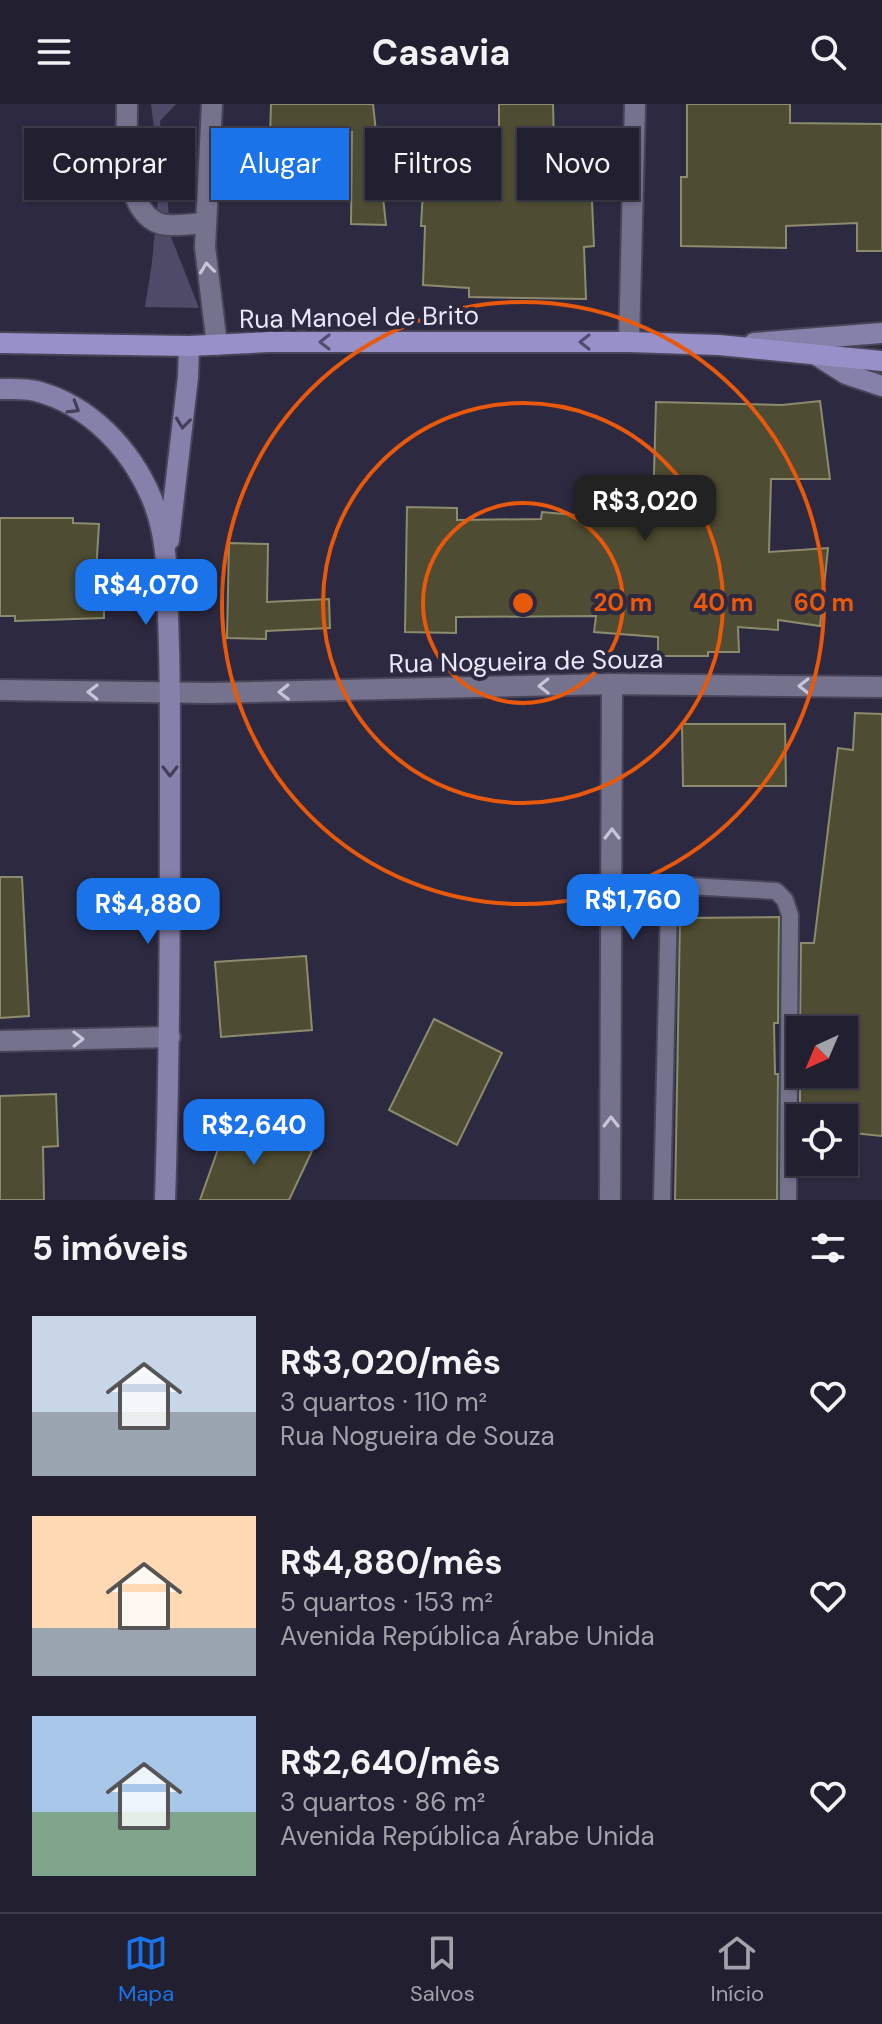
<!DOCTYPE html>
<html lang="pt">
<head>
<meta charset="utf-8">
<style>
  body { margin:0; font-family:"DM Sans",sans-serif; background:#2a2738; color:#f1f3f6; height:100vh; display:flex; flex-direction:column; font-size:30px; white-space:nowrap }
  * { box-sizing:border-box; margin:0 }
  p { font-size:26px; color:#a2a2ab }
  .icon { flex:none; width:44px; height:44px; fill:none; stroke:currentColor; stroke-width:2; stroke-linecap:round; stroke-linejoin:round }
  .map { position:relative; height:1096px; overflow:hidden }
  .panel { display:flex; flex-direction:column; background:#221f30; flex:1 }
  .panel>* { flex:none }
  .top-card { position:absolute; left:24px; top:24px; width:834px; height:72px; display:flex; gap:16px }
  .needle { width:52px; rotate:224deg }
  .buttons { position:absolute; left:786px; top:912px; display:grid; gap:16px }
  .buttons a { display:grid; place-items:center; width:72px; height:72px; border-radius:0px; background:#221f30; box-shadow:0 2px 6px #0004,0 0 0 2px #3f3d4c; font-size:40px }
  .price { position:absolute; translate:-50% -68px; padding:0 18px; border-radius:16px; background:#1a73e8; color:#fff; font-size:26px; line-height:52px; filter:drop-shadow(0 2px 4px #0008) }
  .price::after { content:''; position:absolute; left:50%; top:48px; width:24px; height:18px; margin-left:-12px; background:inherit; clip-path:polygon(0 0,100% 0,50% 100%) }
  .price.on { background:#222; color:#fff }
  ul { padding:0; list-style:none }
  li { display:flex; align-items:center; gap:24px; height:200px; padding:0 32px }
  li span { display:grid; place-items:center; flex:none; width:224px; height:160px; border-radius:0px; color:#555 }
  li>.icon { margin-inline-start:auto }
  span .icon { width:96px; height:96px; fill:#fffc; stroke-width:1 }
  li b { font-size:34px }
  h2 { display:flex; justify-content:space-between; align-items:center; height:96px; padding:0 32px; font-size:34px }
  .pill { padding:0 28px; border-radius:0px; background:#221f30; box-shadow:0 2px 6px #0004,0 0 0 2px #3f3d4c; font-size:28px; line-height:72px }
  .pill.on { background:#1a73e8; color:#fff }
  header { display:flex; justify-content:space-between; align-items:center; height:104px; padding:0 32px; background:#221f30; font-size:36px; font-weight:700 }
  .tab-bar { display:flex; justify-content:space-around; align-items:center; height:112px; border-top:2px solid #3f3d4c; background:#221f30; font-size:22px; color:#a2a2ab }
  .tab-bar a { display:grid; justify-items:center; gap:4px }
  .tab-bar .on { color:#1a73e8 }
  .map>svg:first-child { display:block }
  .green { fill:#4e4a67 }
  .building { fill:#4e4c32; stroke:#8d8b6e; stroke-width:2 }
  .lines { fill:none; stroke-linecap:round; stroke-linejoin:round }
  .lane-casing { stroke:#484559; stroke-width:20 }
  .street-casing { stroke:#484559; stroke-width:24 }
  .secondary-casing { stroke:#484559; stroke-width:24 }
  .primary-casing { stroke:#484559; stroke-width:24 }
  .lane { stroke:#75728d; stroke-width:16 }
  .street { stroke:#75728d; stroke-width:20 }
  .secondary { stroke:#8681ab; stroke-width:20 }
  .primary { stroke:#9890c9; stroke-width:20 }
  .oneway { stroke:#c7c5d8 }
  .oneway2 { stroke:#524d70 }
  .oneway3 { stroke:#433f5b }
  .ring { fill:none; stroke:#e8590c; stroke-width:4 }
  .labels { text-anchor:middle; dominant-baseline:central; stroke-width:8; stroke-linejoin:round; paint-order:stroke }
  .street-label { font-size:26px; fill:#eae8f8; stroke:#2d2940 }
  .centre { fill:#e8590c; stroke:#2d2940; stroke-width:4 }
  .ring-label { font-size:24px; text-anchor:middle; font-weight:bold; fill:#e8590c; stroke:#2d2940; stroke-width:8; stroke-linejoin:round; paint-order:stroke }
</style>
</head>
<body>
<header><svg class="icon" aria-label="menu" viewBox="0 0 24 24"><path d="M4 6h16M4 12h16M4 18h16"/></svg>Casavia<svg class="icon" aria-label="search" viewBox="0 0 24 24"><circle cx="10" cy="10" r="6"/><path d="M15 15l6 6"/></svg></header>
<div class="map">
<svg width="882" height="1096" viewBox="0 0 882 1096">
  <rect width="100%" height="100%" fill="#2d2940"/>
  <path class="green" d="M151 0H176L160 17 171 133 199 204 145 203 152 158 160 73Z"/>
  <g class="building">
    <path d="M271 0H373L386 121 351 120 352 28 301 32V34L270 33Z"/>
    <path d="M499 0H553L554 41 597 40 599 97H592L594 142 584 143 586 195 469 193V184L423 181 425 122H421L425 51 469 54V46L499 47Z"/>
    <path d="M687 0H790V19L882 20V147H857V119L786 122V144L681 142V73H687Z"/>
    <path d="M820 297 830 375H771L769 448 828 444 820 522 778 516V526L738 523 739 548H708V552H658V533L594 528 596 512 456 513V529L405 528 407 403 457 404V416L541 415 542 408 598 413V405L653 406 656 298 782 301Z"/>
    <path d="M0 414H73V419L99 420 95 486H104V514L15 517V512H0Z"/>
    <path d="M229 439 268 440 267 498 329 495 330 524 266 527V535L227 534Z"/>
    <path d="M855 609 882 610V1032L844 1028V1014H800V970H844V919H800L801 839H814L838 644 853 646Z"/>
    <path d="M682 620H785L786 682H683Z"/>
    <path d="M0 773H22L29 912 0 914Z"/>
    <path d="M779 813 778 919H774L775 970H778L777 1096H675L680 814Z"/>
    <path d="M306 852 312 926 221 933 215 858Z"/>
    <path d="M434 915 502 949 457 1041 389 1006Z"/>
    <path d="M56 990 58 1042 43 1043 44 1096H0V992Z"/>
    <path d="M228 1017 312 1047 289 1096H200Z"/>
  </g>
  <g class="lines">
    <g class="lane-casing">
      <path id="lane" d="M662 1096 669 800 676 790 688 782 776 787 785 796 790 811 788 1096"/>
    </g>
    <g class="street-casing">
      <g id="street">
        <path d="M127 0C127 34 121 107 161 120 173 123 192 120 205 119"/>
        <path d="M212 0 205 143 217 241"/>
        <path d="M629 238 635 0"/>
        <path d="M0 586 210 589 612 580 882 583"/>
        <path d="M0 937 170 933"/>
        <path d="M610 1096 612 580"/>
      </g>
    </g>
    <g class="secondary-casing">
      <g id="secondary">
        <path d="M754 239 882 229"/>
        <path d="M813 249 846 270 882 282"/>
        <path d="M0 285C12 285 25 284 36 287 90 301 131 345 152 395 168 433 167 474 168 514 170 557 170 599 170 641 170 793 170 944 165 1096"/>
        <path d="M169 436 188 273 189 242"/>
      </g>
    </g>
    <g class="primary-casing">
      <path id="primary" d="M0 239 189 242 269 238H629L719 241 882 257"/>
    </g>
    <use href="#lane" class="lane"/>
    <use href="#street" class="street"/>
    <use href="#secondary" class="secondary"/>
    <use href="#primary" class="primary"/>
  </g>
  <defs><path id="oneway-chevron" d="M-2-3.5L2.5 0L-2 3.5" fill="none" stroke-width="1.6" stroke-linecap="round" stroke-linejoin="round" transform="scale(2)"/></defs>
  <g class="oneway">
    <use href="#oneway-chevron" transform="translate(207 164) rotate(-97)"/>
    <use href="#oneway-chevron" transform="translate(544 582) rotate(179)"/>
    <use href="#oneway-chevron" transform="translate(804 582) rotate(-180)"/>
    <use href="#oneway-chevron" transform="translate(93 588) rotate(-179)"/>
    <use href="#oneway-chevron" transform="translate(284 588) rotate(179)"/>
    <use href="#oneway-chevron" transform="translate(612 730) rotate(-90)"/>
    <use href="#oneway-chevron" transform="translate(78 935) rotate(-1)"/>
    <use href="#oneway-chevron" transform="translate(611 1018) rotate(-90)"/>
  </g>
  <g class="oneway2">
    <use href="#oneway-chevron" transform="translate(325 238) rotate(180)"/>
    <use href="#oneway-chevron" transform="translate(585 238) rotate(180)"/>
  </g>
  <g class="oneway3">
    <use href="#oneway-chevron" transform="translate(74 304) rotate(31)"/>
    <use href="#oneway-chevron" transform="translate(183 319) rotate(97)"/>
    <use href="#oneway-chevron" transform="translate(170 667) rotate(90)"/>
  </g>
  <g class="ring">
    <circle cx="523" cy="499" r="100"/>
    <circle cx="523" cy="499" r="200"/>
    <circle cx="523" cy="499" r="301"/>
  </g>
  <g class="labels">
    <g class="street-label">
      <text transform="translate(359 213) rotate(-1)">Rua Manoel de Brito</text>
      <text transform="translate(526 557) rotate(-1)">Rua Nogueira de Souza</text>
    </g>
  </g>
  <circle cx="523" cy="499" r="12" class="centre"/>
  <g class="ring-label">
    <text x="623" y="507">20 m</text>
    <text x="723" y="507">40 m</text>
    <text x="824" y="507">60 m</text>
  </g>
</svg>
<div class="buttons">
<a><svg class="needle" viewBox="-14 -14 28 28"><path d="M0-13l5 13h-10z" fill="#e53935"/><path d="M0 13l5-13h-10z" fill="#a2a2ab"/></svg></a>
<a><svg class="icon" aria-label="locate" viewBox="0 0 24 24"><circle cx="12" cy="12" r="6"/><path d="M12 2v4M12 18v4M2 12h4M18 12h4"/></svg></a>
</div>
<b class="price on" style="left:645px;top:439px">R$3,020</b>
<b class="price" style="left:146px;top:523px">R$4,070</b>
<b class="price" style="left:633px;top:838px">R$1,760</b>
<b class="price" style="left:148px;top:842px">R$4,880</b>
<b class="price" style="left:254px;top:1063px">R$2,640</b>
<div class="top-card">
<a class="pill">Comprar</a>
<a class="pill on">Alugar</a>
<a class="pill">Filtros</a>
<a class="pill">Novo</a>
</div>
</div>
<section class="panel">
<h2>5 imóveis<svg class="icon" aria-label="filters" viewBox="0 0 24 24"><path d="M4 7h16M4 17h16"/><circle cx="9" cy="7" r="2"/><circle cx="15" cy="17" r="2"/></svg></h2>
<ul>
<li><span style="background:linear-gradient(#c9d6e8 60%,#9aa5b1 0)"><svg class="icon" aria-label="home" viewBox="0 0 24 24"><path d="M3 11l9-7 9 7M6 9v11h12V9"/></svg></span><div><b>R$3,020/mês</b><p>3 quartos · 110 m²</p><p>Rua Nogueira de Souza</p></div><svg class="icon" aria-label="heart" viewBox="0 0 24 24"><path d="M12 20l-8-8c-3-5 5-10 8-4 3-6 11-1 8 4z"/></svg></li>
<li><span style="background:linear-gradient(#ffd9b3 70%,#9aa5b1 0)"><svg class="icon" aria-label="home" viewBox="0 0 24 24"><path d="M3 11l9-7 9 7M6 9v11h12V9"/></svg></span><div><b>R$4,880/mês</b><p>5 quartos · 153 m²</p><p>Avenida República Árabe Unida</p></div><svg class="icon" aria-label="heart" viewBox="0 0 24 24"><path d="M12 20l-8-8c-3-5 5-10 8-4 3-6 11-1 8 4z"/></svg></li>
<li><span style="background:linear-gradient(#a9c7e8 60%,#7fa58c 0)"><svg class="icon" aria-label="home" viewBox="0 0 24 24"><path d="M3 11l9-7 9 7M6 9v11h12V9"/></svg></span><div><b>R$2,640/mês</b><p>3 quartos · 86 m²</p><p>Avenida República Árabe Unida</p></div><svg class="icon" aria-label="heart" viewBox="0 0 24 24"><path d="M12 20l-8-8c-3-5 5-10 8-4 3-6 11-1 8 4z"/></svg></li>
</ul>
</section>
<nav class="tab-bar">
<a class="on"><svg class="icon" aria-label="map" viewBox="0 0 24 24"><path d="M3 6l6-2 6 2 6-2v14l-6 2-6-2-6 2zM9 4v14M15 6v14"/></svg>Mapa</a>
<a><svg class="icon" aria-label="saved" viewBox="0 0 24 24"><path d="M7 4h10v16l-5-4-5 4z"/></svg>Salvos</a>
<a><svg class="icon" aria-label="home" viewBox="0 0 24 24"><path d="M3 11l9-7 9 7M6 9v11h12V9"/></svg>Início</a>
</nav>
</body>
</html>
